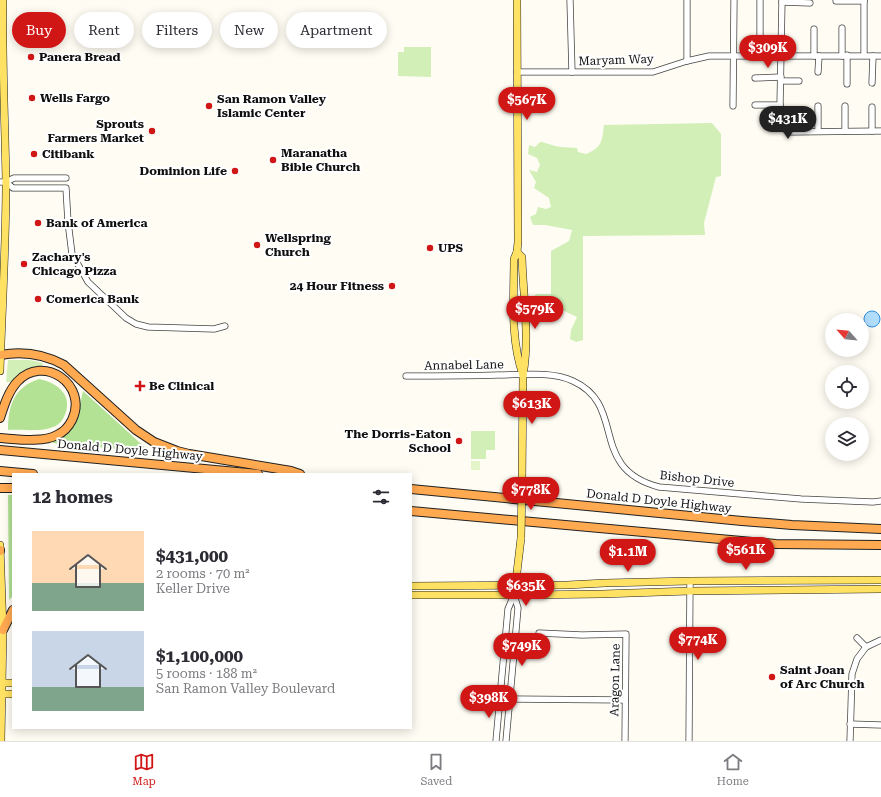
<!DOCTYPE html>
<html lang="en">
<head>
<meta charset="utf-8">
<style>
  body { margin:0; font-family:"Roboto Serif",serif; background:#f2f2f3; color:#2b2b33; height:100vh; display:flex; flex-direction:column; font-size:15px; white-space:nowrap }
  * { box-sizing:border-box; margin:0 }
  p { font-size:13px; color:#7c7c81 }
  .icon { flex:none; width:22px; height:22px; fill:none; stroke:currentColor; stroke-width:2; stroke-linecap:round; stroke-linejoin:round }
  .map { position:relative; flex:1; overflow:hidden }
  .side { position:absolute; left:12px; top:473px; width:400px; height:256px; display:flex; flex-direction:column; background:#fff; border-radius:0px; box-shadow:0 2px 10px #0003 }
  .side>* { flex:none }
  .guide { position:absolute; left:12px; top:12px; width:400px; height:36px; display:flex; gap:8px }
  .needle { width:26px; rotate:297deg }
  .tools { position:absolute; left:825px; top:313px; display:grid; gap:8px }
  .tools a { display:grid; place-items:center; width:44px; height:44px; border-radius:50%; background:#fff; box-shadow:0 2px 10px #0003; font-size:20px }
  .price { position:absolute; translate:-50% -34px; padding:0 9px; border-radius:14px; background:#d11716; color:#fff; font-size:13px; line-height:26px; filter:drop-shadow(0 1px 2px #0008) }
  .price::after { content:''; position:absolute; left:50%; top:24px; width:12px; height:9px; margin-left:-6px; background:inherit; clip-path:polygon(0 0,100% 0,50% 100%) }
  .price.on { background:#222; color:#fff }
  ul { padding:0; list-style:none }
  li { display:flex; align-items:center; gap:12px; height:100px; padding:0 20px }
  li span { display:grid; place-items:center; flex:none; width:112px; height:80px; border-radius:0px; color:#555 }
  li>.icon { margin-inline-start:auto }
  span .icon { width:48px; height:48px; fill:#fffc; stroke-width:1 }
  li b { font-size:17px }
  h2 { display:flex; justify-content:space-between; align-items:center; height:48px; padding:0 20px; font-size:17px }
  .chip { padding:0 14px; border-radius:18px; background:#fff; box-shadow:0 2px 10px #0003; font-size:14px; line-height:36px }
  .chip.on { background:#d11716; color:#fff }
  .tabs { display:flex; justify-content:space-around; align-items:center; height:56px; border-top:1px solid #e1e1e2; background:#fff; font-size:11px; color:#7c7c81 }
  .tabs a { display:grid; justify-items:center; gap:2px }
  .tabs .on { color:#d11716 }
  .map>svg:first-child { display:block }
  .green { fill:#d1efb7 }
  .forest { fill:#b3e294 }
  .pitch { fill:#e4f5ca }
  .water { fill:#b1ddfd; stroke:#2f8fdd }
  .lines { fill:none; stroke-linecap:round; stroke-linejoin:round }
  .minor-casing { stroke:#434343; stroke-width:7 }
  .major-casing { stroke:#212121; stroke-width:8 }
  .highway-casing { stroke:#212121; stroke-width:10 }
  .minor { stroke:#fff; stroke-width:5.5 }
  .major { stroke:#ffe163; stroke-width:7 }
  .highway { stroke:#ffa951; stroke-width:8 }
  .major-bridge-casing { stroke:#212121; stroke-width:8; stroke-linecap:butt }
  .major-bridge { stroke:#ffe163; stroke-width:7 }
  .poi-dot { fill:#d11716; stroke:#fff; stroke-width:1.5 }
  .labels { text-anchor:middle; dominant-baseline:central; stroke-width:4; stroke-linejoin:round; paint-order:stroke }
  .poi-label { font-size:12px; font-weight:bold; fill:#101010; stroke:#fff; text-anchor:start }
  .street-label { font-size:12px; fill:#101010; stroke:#fff }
</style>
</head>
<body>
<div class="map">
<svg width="881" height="741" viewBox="0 0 881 741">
  <rect width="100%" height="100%" fill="#fffdf3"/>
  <g class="green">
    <path d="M404 47H431V77L398 76V52H404Z"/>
    <path d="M712 123 721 134V176L716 177 704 223 705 235 583 236V340L576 342 570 339 571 330 577 317 560 309 557 304 531 303 530 302V298L537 294H551V251L569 241 572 230 545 225H533L530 217 536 214 538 207 546 209 551 207 549 198 534 188 536 182 529 170 537 172 540 165 537 158 528 154 529 145 535 147 540 142C545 142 547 144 552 145 560 148 569 147 577 148L578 152 586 154C602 147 602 142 604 125Z"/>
    <path d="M8 360H30L43 363 42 367 26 370 11 382H6Z"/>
    <path d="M471 431H495V450H486V459H471Z"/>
  </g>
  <g class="forest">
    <path d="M39 379C55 382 72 393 66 412 64 417 62 422 57 425 45 433 22 429 8 430 8 406 14 387 39 379Z"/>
    <path d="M83 391 150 452 53 443 52 441 70 430 77 418Z"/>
    <path d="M8 495H13V596L9 600Z"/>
  </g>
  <rect class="pitch" x="471" y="461" width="9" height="9"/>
  <circle class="water" cx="872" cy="319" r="8"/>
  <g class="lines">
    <g class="minor-casing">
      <g id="minor">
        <path d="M570 0 572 72"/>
        <path d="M760 0V56"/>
        <path d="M782 0 780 105 783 128 791 132 881 131"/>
        <path d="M864 0V55"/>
        <path d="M836 1H864"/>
        <path d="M782 2 810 3"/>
        <path d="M842 28V56"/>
        <path d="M814 29V56"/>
        <path d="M687 61V0"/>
        <path d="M517 72H653L687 61 709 56H881"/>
        <path d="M818 72 819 56"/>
        <path d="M755 78 781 77"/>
        <path d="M781 81H799"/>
        <path d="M872 83 873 56"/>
        <path d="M847 84V55"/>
        <path d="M755 105H780"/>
        <path d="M733 106 734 0"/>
        <path d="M845 106V131"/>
        <path d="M872 107V131"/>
        <path d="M780 110H800"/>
        <path d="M818 131V106"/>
        <path d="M0 182H6L14 178H66"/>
        <path d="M6 182 13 188H66L68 222 72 254 88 282 126 318 136 324 148 327 214 329 225 326"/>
        <path d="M406 376C437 376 467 376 498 375 521 375 551 371 573 381 628 406 587 468 659 487L801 499 873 502 881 501"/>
        <path d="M539 633 582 635 626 634 625 741"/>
        <path d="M857 638 866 647"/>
        <path d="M510 699 625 700"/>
        <path d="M850 724 881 725"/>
        <path d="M496 741 508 609 514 595"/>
        <path d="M506 741 518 608 514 595"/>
        <path d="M689 741 690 581"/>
        <path d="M850 741 852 674 857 659 866 647 881 640"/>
      </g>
    </g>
    <g class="major-casing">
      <g id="major">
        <path d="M517 0 518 242 517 252 514 259C514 296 510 339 523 375"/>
        <path d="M517 252 522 257C523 296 530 336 523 375L522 483"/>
        <path d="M0 371C2 308 6 245 6 182 5 122 2 61 3 0"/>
        <path d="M0 545 3 630 1 741"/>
        <path d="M411 586 567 585 605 583 690 581 881 580"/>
        <path d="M515 589 521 538"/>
        <path d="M411 595H525L602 594 690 591 881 589"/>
        <path d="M0 683H13"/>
        <path d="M0 694H13"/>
      </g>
    </g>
    <g class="highway-casing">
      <g id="highway">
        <path d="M0 355C22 351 44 354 64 365L136 430 154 442 177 451 189 454 291 471 300 474"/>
        <path d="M0 418C4 406 8 392 17 382 43 353 89 385 72 420 69 426 64 432 57 435 43 443 16 439 0 438"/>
        <path d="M0 450 258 474"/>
        <path d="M0 471 33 474"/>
        <path d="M0 488H13"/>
        <path d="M411 489 742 521 792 525 881 529"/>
        <path d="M411 511 776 544 881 545"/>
        <path d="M0 551V550"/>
        <path d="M3 630 13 610"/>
      </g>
    </g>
    <use href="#minor" class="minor"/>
    <use href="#major" class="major"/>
    <use href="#highway" class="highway"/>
    <g class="major-bridge-casing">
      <path id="major-bridge" d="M521 538 522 483"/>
    </g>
    <use href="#major-bridge" class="major-bridge"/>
  </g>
  <g class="poi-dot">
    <circle cx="31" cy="57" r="4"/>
    <circle cx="32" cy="98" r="4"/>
    <circle cx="209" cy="106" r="4"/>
    <circle cx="152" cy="131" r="4"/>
    <circle cx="34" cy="154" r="4"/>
    <circle cx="273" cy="160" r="4"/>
    <circle cx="235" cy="171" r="4"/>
    <circle cx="38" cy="223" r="4"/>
    <circle cx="257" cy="245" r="4"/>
    <circle cx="430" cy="248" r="4"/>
    <circle cx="24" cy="264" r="4"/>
    <circle cx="392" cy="286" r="4"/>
    <circle cx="38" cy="299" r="4"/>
    <path d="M138 380h4v4h4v4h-4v4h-4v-4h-4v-4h4z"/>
    <circle cx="459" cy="441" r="4"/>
    <circle cx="772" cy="677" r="4"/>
  </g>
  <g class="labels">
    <g class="poi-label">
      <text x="39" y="57">Panera Bread</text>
      <text x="40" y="98">Wells Fargo</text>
      <text x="217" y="99">San Ramon Valley<tspan x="217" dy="14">Islamic Center</tspan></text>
      <text x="144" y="124" text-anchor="end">Sprouts<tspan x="144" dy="14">Farmers Market</tspan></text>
      <text x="281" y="153">Maranatha<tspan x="281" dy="14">Bible Church</tspan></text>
      <text x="42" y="154">Citibank</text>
      <text x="227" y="171" text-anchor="end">Dominion Life</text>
      <text x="46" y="223">Bank of America</text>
      <text x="265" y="238">Wellspring<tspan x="265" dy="14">Church</tspan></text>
      <text x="438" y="248">UPS</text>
      <text x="32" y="257">Zachary's<tspan x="32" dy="14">Chicago Pizza</tspan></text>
      <text x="384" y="286" text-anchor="end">24 Hour Fitness</text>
      <text x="46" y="299">Comerica Bank</text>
      <text x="149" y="386">Be Clinical</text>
      <text x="451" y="434" text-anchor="end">The Dorris-Eaton<tspan x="451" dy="14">School</tspan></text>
      <text x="780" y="670">Saint Joan<tspan x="780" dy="14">of Arc Church</tspan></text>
    </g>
    <g class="street-label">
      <text transform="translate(616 60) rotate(-2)">Maryam Way</text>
      <text transform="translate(464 365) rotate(-1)">Annabel Lane</text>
      <text transform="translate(130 450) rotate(5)">Donald D Doyle Highway</text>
      <text transform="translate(697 479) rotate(6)">Bishop Drive</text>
      <text transform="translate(659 501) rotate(6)">Donald D Doyle Highway</text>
      <text transform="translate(615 680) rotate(-89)">Aragon Lane</text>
    </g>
  </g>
</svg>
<div class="tools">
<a><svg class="needle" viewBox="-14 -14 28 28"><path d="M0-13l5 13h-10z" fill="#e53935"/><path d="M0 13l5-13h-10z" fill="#7c7c81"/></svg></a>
<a><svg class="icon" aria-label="locate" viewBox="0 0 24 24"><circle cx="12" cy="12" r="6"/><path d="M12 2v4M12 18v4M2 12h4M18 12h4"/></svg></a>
<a><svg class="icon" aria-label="layers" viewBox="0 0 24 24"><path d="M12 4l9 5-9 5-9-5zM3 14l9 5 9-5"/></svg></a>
</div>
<b class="price" style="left:768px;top:69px">$309K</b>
<b class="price" style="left:527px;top:121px">$567K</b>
<b class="price on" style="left:788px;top:140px">$431K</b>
<b class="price" style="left:535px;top:330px">$579K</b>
<b class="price" style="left:532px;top:425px">$613K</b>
<b class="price" style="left:531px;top:511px">$778K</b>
<b class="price" style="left:746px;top:571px">$561K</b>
<b class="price" style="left:628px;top:573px">$1.1M</b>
<b class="price" style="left:526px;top:607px">$635K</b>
<b class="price" style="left:698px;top:661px">$774K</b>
<b class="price" style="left:522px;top:667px">$749K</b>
<b class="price" style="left:489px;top:719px">$398K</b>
<div class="guide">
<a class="chip on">Buy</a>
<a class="chip">Rent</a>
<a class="chip">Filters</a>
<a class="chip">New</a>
<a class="chip">Apartment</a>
</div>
<section class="side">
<h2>12 homes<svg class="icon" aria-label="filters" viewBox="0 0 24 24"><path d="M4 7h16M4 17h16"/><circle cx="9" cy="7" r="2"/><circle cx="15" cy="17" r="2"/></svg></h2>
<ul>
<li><span style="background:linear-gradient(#ffd9b3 65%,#7fa58c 0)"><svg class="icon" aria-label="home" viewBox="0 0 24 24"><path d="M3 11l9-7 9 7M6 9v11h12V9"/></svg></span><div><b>$431,000</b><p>2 rooms · 70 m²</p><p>Keller Drive</p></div></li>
<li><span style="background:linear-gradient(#c9d6e8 70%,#7fa58c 0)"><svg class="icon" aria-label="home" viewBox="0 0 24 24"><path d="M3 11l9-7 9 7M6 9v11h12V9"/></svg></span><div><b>$1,100,000</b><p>5 rooms · 188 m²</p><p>San Ramon Valley Boulevard</p></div></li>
</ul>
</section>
</div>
<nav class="tabs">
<a class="on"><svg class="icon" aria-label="map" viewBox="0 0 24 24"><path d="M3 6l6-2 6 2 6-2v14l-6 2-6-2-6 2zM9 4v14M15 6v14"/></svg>Map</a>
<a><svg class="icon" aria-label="saved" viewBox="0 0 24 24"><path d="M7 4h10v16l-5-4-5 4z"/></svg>Saved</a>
<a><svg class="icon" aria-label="home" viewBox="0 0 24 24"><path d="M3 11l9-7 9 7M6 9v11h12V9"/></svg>Home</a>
</nav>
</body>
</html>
